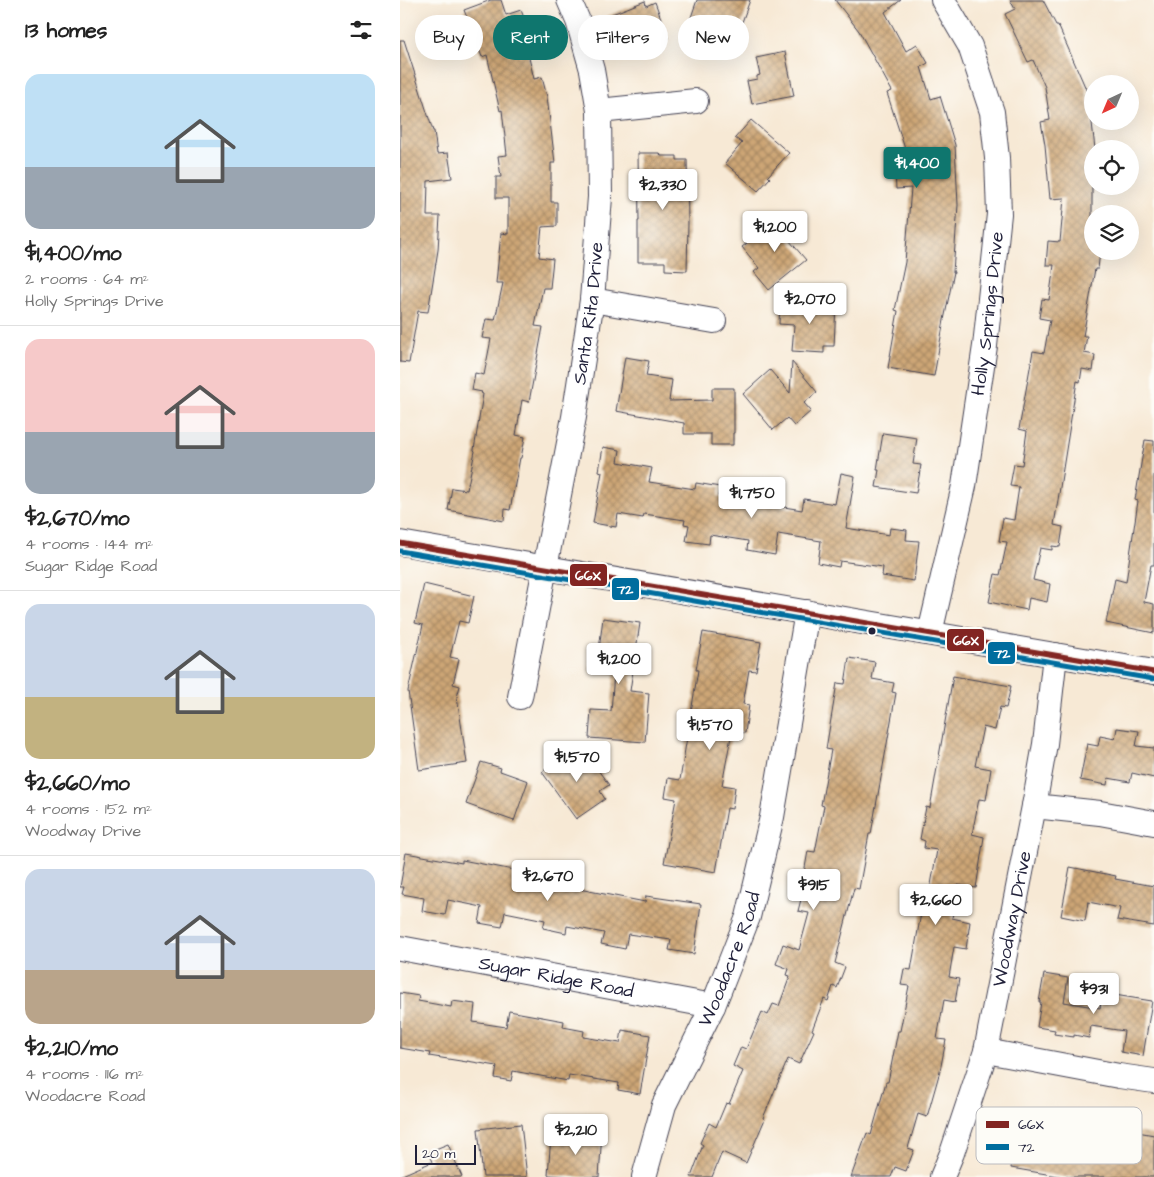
<!DOCTYPE html>
<html lang="en">
<head>
<meta charset="utf-8">
<style>
  body { margin:0; font-family:"Architects Daughter",sans-serif; background:#f6f6f6; color:#222; height:100vh; display:flex; flex-direction:column; font-size:19px; white-space:nowrap }
  * { box-sizing:border-box; margin:0 }
  p { font-size:16px; color:#767676 }
  .icon { flex:none; width:28px; height:28px; fill:none; stroke:currentColor; stroke-width:2; stroke-linecap:round; stroke-linejoin:round }
  .map { position:relative; flex:1; overflow:hidden }
  .side { display:flex; flex-direction:column; background:#fff; width:400px }
  .side>* { flex:none }
  .guide { position:absolute; left:15px; top:15px; width:475px; height:45px; display:flex; gap:10px }
  .needle { width:32px; rotate:224deg }
  .controls { position:absolute; left:684px; top:75px; display:grid; gap:10px }
  .controls a { display:grid; place-items:center; width:55px; height:55px; border-radius:50%; background:#fff; box-shadow:0 5px 20px #0002; font-size:25px }
  .scale { position:absolute; left:15px; bottom:12px; width:61px; box-sizing:border-box; padding-left:5px; border:2px solid #22223b; border-top:0; font-size:14px; line-height:18px; white-space:nowrap; color:#22223b; -webkit-text-stroke:4px #fdfcf7; paint-order:stroke }
  .price { position:absolute; translate:-50% -42px; padding:0 11px; border-radius:5px; background:#fff; color:#222; font-size:16px; line-height:32px; filter:drop-shadow(0 1px 2px #0008) }
  .price::after { content:''; position:absolute; left:50%; top:30px; width:15px; height:11px; margin-left:-8px; background:inherit; clip-path:polygon(0 0,100% 0,50% 100%) }
  .price.on { background:#0f766e; color:#fff }
  ul { padding:0; list-style:none }
  li { display:grid; align-content:center; gap:10px; height:265px; padding:0 25px }
  li+li { border-top:1px solid #e0e0e0 }
  li span { display:grid; place-items:center; height:155px; border-radius:15px; color:#555 }
  li>.icon { margin-inline-start:auto }
  span .icon { width:90px; height:90px; fill:#fffc; stroke-width:1 }
  li b { font-size:21px }
  h2 { display:flex; justify-content:space-between; align-items:center; height:60px; padding:0 25px; font-size:21px }
  .chip { padding:0 18px; border-radius:22px; background:#fff; box-shadow:0 5px 20px #0002; font-size:18px; line-height:45px }
  .chip.on { background:#0f766e; color:#fff }
  main { display:flex; flex:1; min-height:0 }
  .map>svg:first-child { display:block }
  .building { fill:url(#building-cross-hatch) }
  .lines { fill:none; stroke-linecap:round; stroke-linejoin:round }
  .minor-casing { stroke:#424052; stroke-width:26 }
  .minor { stroke:#fff; stroke-width:24 }
  .bus-1-casing { stroke:#fdfcf7; stroke-width:9 }
  .bus-2-casing { stroke:#fdfcf7; stroke-width:9 }
  .bus-1 { stroke:#822522; stroke-width:5 }
  .bus-2 { stroke:#006d9e; stroke-width:5 }
  .bus-dot { fill:#22223b; stroke:#fdfcf7; stroke-width:2 }
  .labels { text-anchor:middle; dominant-baseline:central; stroke-width:4; stroke-linejoin:round; paint-order:stroke }
  .street-label { font-size:19px; fill:#22223b; stroke:#fdfcf7 }
  .key { fill:#fdfcf7; stroke:#bbbbbf; stroke-width:1 }
  .key-label { font-size:14px; fill:#22223b }
  .line-badge { stroke:#fdfcf7; stroke-width:2 }
  .badge-label { font-size:14px; text-anchor:middle; font-weight:bold; fill:#fff }
</style>
</head>
<body>
<main>
<section class="side">
<h2>13 homes<svg class="icon" aria-label="filters" viewBox="0 0 24 24"><path d="M4 7h16M4 17h16"/><circle cx="9" cy="7" r="2"/><circle cx="15" cy="17" r="2"/></svg></h2>
<ul>
<li><span style="background:linear-gradient(#bfe0f5 60%,#9aa5b1 0)"><svg class="icon" aria-label="home" viewBox="0 0 24 24"><path d="M3 11l9-7 9 7M6 9v11h12V9"/></svg></span><div><b>$1,400/mo</b><p>2 rooms · 64 m²</p><p>Holly Springs Drive</p></div></li>
<li><span style="background:linear-gradient(#f6c9c9 60%,#9aa5b1 0)"><svg class="icon" aria-label="home" viewBox="0 0 24 24"><path d="M3 11l9-7 9 7M6 9v11h12V9"/></svg></span><div><b>$2,670/mo</b><p>4 rooms · 144 m²</p><p>Sugar Ridge Road</p></div></li>
<li><span style="background:linear-gradient(#c9d6e8 60%,#c2b280 0)"><svg class="icon" aria-label="home" viewBox="0 0 24 24"><path d="M3 11l9-7 9 7M6 9v11h12V9"/></svg></span><div><b>$2,660/mo</b><p>4 rooms · 152 m²</p><p>Woodway Drive</p></div></li>
<li><span style="background:linear-gradient(#c9d6e8 65%,#b9a48a 0)"><svg class="icon" aria-label="home" viewBox="0 0 24 24"><path d="M3 11l9-7 9 7M6 9v11h12V9"/></svg></span><div><b>$2,210/mo</b><p>4 rooms · 116 m²</p><p>Woodacre Road</p></div></li>
</ul>
</section>
<div class="map">
<svg width="754" height="1177" viewBox="0 0 754 1177">
  <defs>
    <pattern id="building-cross-hatch" width="8" height="8" patternUnits="userSpaceOnUse" patternTransform="scale(1.25)"><rect width="8" height="8" fill="#cda676"/><path d="M0 0l8 8M0 8l8-8" fill="none" stroke="#a68762"/></pattern>
  </defs>
  <rect width="100%" height="100%" fill="#fdfcf7"/>
  <filter id="ink" filterUnits="userSpaceOnUse"><feTurbulence type="fractalNoise" baseFrequency=".02" numOctaves="2"/><feDisplacementMap in="SourceGraphic" scale="10" xChannelSelector="R" yChannelSelector="G"/><feConvolveMatrix kernelMatrix="1 2 1 2 8 2 1 2 1" color-interpolation-filters="sRGB"/></filter>
  <filter id="wash" filterUnits="userSpaceOnUse"><feTurbulence type="fractalNoise" baseFrequency=".0096" numOctaves="4" result="noise"/><feDisplacementMap in="SourceGraphic" scale="20" xChannelSelector="R" yChannelSelector="G"/><feGaussianBlur stdDeviation="1.12" result="paint"/><feColorMatrix in="noise" values="0 0 0 0 0 0 0 0 0 0 0 0 0 0 0 0 0 1.4 0 .05"/><feComposite in="paint" operator="in"/></filter>
  <g filter="url(#wash)">
    <rect width="100%" height="100%" fill="#f7e9d5"/>
    <g id="blocks">
      <g class="building">
        <path d="M91 0H101L106 15 121 10 132 39 125 41 134 79 142 77 147 97 155 163H151V202H157V226L142 227 139 257 153 259 150 288H143L135 326 143 327 129 402 122 400 116 435 125 437 121 458H120L110 510 105 509 104 521 48 510 52 488 67 490 75 451 74 450 83 394 81 393 82 392 72 390 75 373 84 375 91 339 82 338 86 319 95 320 103 283H96L101 233 108 234V198H96V177H101L98 156 107 155 102 110 100 111 87 55 82 57 64 10Z"/>
        <path d="M297 0H350L337 36 318 28V30L311 28 308 37 287 29Z"/>
        <path d="M435 0H501L485 12 506 51 517 44 528 63 521 67 531 99 540 96 555 145 558 205 553 272H554L544 320 534 376 488 368 498 311 495 310 505 262 511 188 496 189 494 153 506 152 487 93 492 91 459 31Z"/>
        <path d="M610 0H643L656 25H658L686 89 690 115 691 114 695 149H692V251H700L698 269H695L683 336H687L684 353 695 355 693 371 682 369 680 382 677 381 654 525 663 527 660 547 652 546V550L640 548 633 580 650 584 647 602 629 598 627 610 589 602 595 574 600 575 607 542 599 541 603 518 614 520 619 487 610 486 614 464 622 465 627 431 619 429 633 351 644 353 650 320 639 318 642 299 649 300 654 265H646L648 241 660 242 664 198 650 199 645 145 641 122 650 120 645 87 633 60 628 62 605 14 615 9Z"/>
        <path d="M245 1 246 6 255 2 268 38 253 44 254 47 223 59 207 16Z"/>
        <path d="M0 40H4L33 131H34L37 154 48 153 52 178 28 181 27 216H40L38 250 28 312 18 311 9 363 0 362Z"/>
        <path d="M385 52 394 96 352 104 347 81 357 79V76L360 75 356 58Z"/>
        <path d="M351 120 389 153 368 176 370 178 358 191 325 163 342 143 335 138Z"/>
        <path d="M238 153H260L261 156H277V160H287L288 223 287 271 265 270V262H238V221H239Z"/>
        <path d="M383 215 398 233 389 240 406 260 369 290 354 272 359 268 342 247Z"/>
        <path d="M380 301 436 304 434 346H424V353L392 351 394 325 379 324Z"/>
        <path d="M225 357 249 361 246 376 272 380 269 401 312 400V388H334V433H333V445H311V434H284V423L216 411Z"/>
        <path d="M392 362 417 392 404 403 411 411 394 426 387 418 373 430 343 394 370 370 390 393Z"/>
        <path d="M483 433 517 438 513 464 521 465 516 493 476 487 479 470H477Z"/>
        <path d="M745 440 754 441V565H751L744 602 754 604V633L706 623 715 579 726 582 738 501 735 500Z"/>
        <path d="M203 447 220 450 218 462 252 468 249 482 295 489 296 483 320 487 318 496 402 510 404 499 435 504 441 473 455 476 446 528 489 535 490 528 507 530 506 540 519 541 514 581 482 576 483 567 440 561 439 567 418 563 421 541 378 534 375 555 347 550 348 541 310 535 309 544 286 541 289 525 284 524 285 520 244 514 243 518 218 514 216 527 193 523 202 472 199 471Z"/>
        <path d="M24 584 74 596 68 623 59 621 50 657 59 659 53 684 60 686 57 697 67 763 19 770 8 691 23 625 15 623Z"/>
        <path d="M203 618 240 623 230 691 249 693 245 742 189 738 191 710 211 711 214 674 189 671 192 649 199 650Z"/>
        <path d="M303 632 361 642 356 671 349 670 343 704 349 705 345 733 332 731 322 785 335 787 332 809 327 808 316 872 264 863 276 799 265 797 268 778 280 780 298 670H296Z"/>
        <path d="M449 658 475 662 472 679 494 683 492 692 496 693 471 834H469L459 889 454 888 435 963 445 967 437 988 433 986 428 1001 424 999 412 1030 414 1031 399 1064 388 1059 363 1118 365 1119 346 1163 322 1152 312 1177H291L303 1145 300 1143 309 1123 316 1127 326 1103 329 1104 343 1071 333 1066 341 1047 346 1049 362 1012 368 1015 373 1004 379 1006 390 976 387 975 389 969 376 964 383 944 399 950 409 913 398 911 406 880 403 879 408 851 415 852 424 806 421 805 431 750 426 749 437 683 445 684Z"/>
        <path d="M553 676 611 686 606 708 600 707 595 730 583 727 575 766 591 769 586 800 579 799 572 834 584 837 576 888 558 885 552 918 570 922 566 949 554 947 549 977 559 979 555 1002 544 1000 537 1039 546 1040 540 1071 527 1117 518 1114 508 1148 514 1150 506 1171 495 1167 491 1177H451L467 1133 471 1135 486 1082H488L498 1031H500L509 986 501 985 504 969 511 970 521 913 526 914 537 850 524 848 525 841 520 839 526 807 530 808Z"/>
        <path d="M717 728 739 731 736 746 754 748V778L732 773 730 782 708 778 707 785 680 780 687 744 698 746 700 736 715 739Z"/>
        <path d="M183 750 209 785 200 791 205 799 176 819 142 772 163 756 167 762Z"/>
        <path d="M81 762 101 768 100 771 128 781 114 821 66 804Z"/>
        <path d="M6 853 62 863V860L175 882 174 888 245 902 246 896 301 904 294 954 269 950 271 940 228 934 225 949 201 944 204 933 167 926 166 933 143 928 145 920 105 912 102 927 79 923 82 907 48 900 45 915 22 911 24 898 2 894 4 887H0Z"/>
        <path d="M670 867 716 876 715 879 754 886V926L717 920 720 908 688 902 685 921 661 916Z"/>
        <path d="M644 974 668 978 664 1002 700 1008 702 993 752 1001 743 1056 721 1052 724 1031 691 1026 689 1038 674 1035V1037L654 1034 655 1030 637 1027 641 1002H639Z"/>
        <path d="M0 993 19 996 18 1001 51 1007 52 1001 75 1004 73 1022 106 1027 109 1011 164 1021 163 1027 184 1031 183 1037 220 1043 222 1030 250 1035 240 1094 218 1090 219 1083 169 1075 168 1081 113 1071 111 1081 95 1078 97 1066 67 1061V1062L29 1056 30 1053 0 1048Z"/>
        <path d="M620 1113 642 1116 640 1129 680 1135 681 1131 708 1136 710 1127 754 1135V1177H664L611 1168Z"/>
        <path d="M121 1124 127 1177H83L78 1129Z"/>
        <path d="M181 1131 202 1132 199 1177H176L148 1175 151 1136 180 1138Z"/>
        <path d="M48 1144 62 1177H0V1176L32 1162 28 1152Z"/>
      </g>
    </g>
  </g>
  <g filter="url(#ink)">
    <use href="#blocks" fill-opacity="0" stroke="#424052" stroke-width="1"/>
    <g class="lines">
      <g class="minor-casing">
        <g id="minor">
          <path d="M199 111 296 101"/>
          <path d="M192 300 314 321"/>
          <path d="M0 543 754 672"/>
          <path id="s1" d="M530 633 564 486 585 346 599 214 597 158 592 112 570 46 543 0"/>
          <path id="s2" d="M120 697 174 417 192 300 200 197 199 111 192 70 178 21 169 0"/>
          <path d="M634 806 700 813 754 823"/>
          <path id="s3" d="M0 948 313 1006"/>
          <path d="M586 1051 719 1076 754 1081"/>
          <path id="s4" d="M244 1177 264 1105 313 1006 348 917 372 817 407 612"/>
          <path id="s5" d="M542 1177 552 1153 586 1051 634 806 645 744 655 655"/>
        </g>
      </g>
      <use href="#minor" class="minor"/>
      <g class="bus-1-casing">
        <path id="bus-1" d="M0 543 754 672"/>
      </g>
      <g class="bus-2-casing">
        <path id="bus-2" d="M0 551 753 679"/>
      </g>
      <use href="#bus-1" class="bus-1"/>
      <use href="#bus-2" class="bus-2"/>
    </g>
  </g>
  <circle class="bus-dot" cx="472" cy="631" r="4.5"/>
  <g class="labels">
    <g class="street-label">
      <text stroke="none"><textPath href="#s2" startOffset="390">Santa Rita Drive</textPath></text>
      <text stroke="none"><textPath href="#s1" startOffset="325">Holly Springs Drive</textPath></text>
      <text stroke="none"><textPath href="#s5" startOffset="268">Woodway Drive</textPath></text>
      <text stroke="none"><textPath href="#s4" startOffset="235">Woodacre Road</textPath></text>
      <text stroke="none"><textPath href="#s3" startOffset="159">Sugar Ridge Road</textPath></text>
    </g>
  </g>
  <rect x="576" y="1107" width="166" height="57" rx="8" class="key"/>
  <rect x="586" y="1121" width="23" height="7" fill="#822522"/>
  <rect x="586" y="1144" width="23" height="6" fill="#006d9e"/>
  <g class="key-label">
    <text x="618" y="1129">66X</text>
    <text x="618" y="1152">72</text>
  </g>
  <g class="line-badge">
    <rect x="169" y="563" width="39" height="24" rx="5" fill="#822522"/>
    <rect x="211" y="577" width="29" height="24" rx="5" fill="#006d9e"/>
    <rect x="546" y="628" width="39" height="24" rx="5" fill="#822522"/>
    <rect x="587" y="641" width="29" height="24" rx="5" fill="#006d9e"/>
  </g>
  <g class="badge-label">
    <text x="188" y="580">66X</text>
    <text x="225" y="594">72</text>
    <text x="566" y="645">66X</text>
    <text x="602" y="658">72</text>
  </g>
</svg>
<div class="controls">
<a><svg class="needle" viewBox="-14 -14 28 28"><path d="M0-13l5 13h-10z" fill="#e53935"/><path d="M0 13l5-13h-10z" fill="#767676"/></svg></a>
<a><svg class="icon" aria-label="locate" viewBox="0 0 24 24"><circle cx="12" cy="12" r="6"/><path d="M12 2v4M12 18v4M2 12h4M18 12h4"/></svg></a>
<a><svg class="icon" aria-label="layers" viewBox="0 0 24 24"><path d="M12 4l9 5-9 5-9-5zM3 14l9 5 9-5"/></svg></a>
</div>
<div class="scale">20 m</div>
<b class="price on" style="left:517px;top:189px">$1,400</b>
<b class="price" style="left:263px;top:211px">$2,330</b>
<b class="price" style="left:375px;top:253px">$1,200</b>
<b class="price" style="left:410px;top:325px">$2,070</b>
<b class="price" style="left:352px;top:519px">$1,750</b>
<b class="price" style="left:219px;top:685px">$1,200</b>
<b class="price" style="left:310px;top:751px">$1,570</b>
<b class="price" style="left:177px;top:783px">$1,570</b>
<b class="price" style="left:148px;top:902px">$2,670</b>
<b class="price" style="left:414px;top:911px">$915</b>
<b class="price" style="left:536px;top:926px">$2,660</b>
<b class="price" style="left:694px;top:1015px">$931</b>
<b class="price" style="left:176px;top:1156px">$2,210</b>
<div class="guide">
<a class="chip">Buy</a>
<a class="chip on">Rent</a>
<a class="chip">Filters</a>
<a class="chip">New</a>
</div>
</div>
</main>
</body>
</html>
